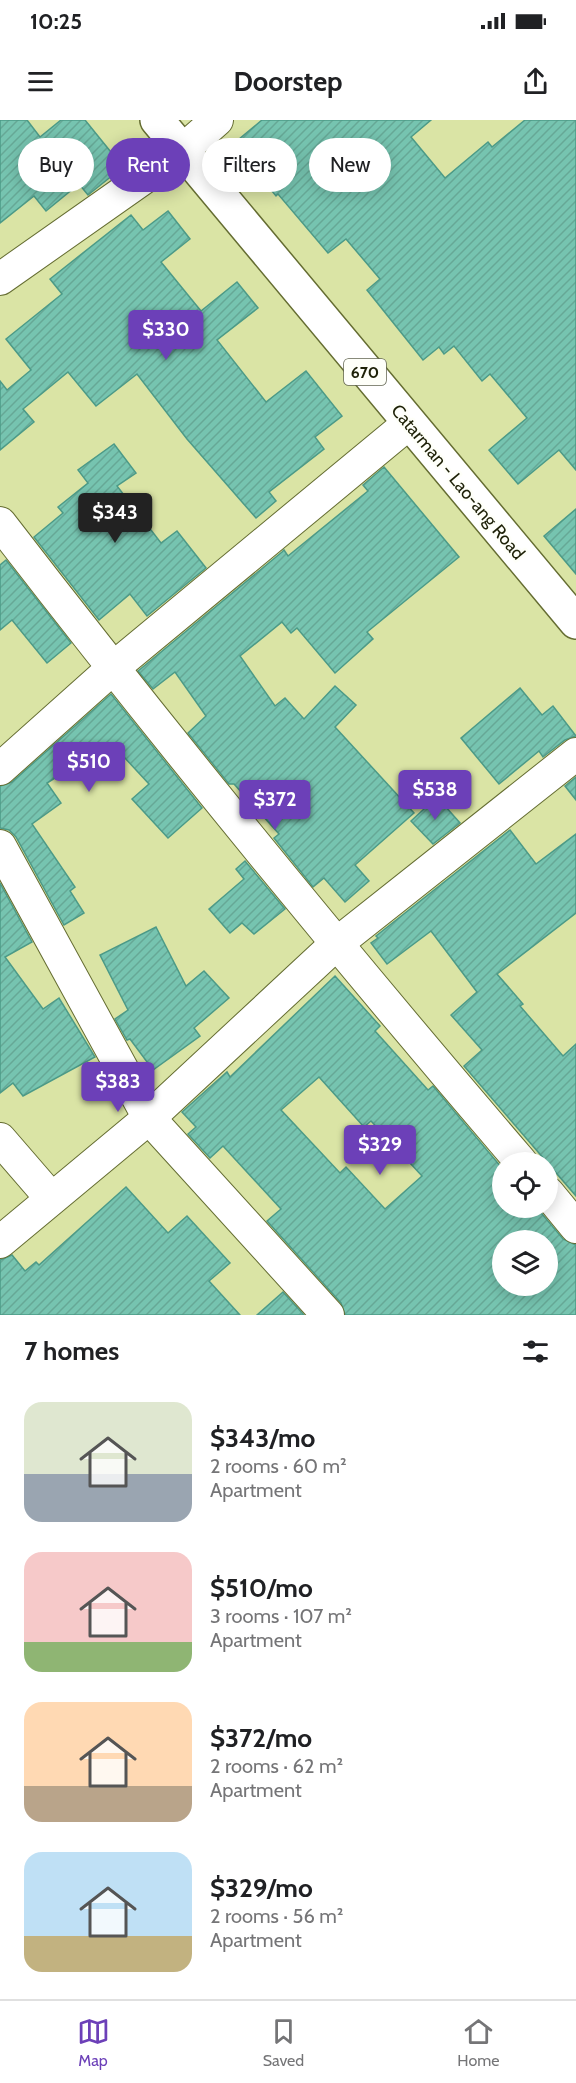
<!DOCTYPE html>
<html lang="en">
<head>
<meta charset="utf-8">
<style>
  body { margin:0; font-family:Cabin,sans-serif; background:#f6f6f6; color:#202124; height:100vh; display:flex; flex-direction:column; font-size:22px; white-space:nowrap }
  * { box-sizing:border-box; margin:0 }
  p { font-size:20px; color:#757577 }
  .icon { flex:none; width:33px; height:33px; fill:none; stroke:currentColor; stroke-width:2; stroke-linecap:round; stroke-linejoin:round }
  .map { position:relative; height:1195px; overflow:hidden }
  .drawer { display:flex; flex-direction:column; background:#fff; flex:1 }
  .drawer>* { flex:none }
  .guide { position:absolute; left:18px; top:18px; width:540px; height:54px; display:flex; gap:12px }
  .tools { position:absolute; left:492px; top:1032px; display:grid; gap:12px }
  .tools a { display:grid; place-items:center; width:66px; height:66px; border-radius:50%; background:#fff; box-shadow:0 3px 15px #0003; font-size:30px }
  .price { position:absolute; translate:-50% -51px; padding:0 14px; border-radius:6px; background:#6c40b8; color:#fff; font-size:20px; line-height:39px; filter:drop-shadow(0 2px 3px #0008) }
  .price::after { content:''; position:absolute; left:50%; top:36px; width:18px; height:14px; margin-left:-9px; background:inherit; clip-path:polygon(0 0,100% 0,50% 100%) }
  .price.active { background:#222; color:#fff }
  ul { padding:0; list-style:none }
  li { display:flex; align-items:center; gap:18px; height:150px; padding:0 24px }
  li span { display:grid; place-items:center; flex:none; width:168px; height:120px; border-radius:18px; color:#555 }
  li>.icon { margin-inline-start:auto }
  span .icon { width:72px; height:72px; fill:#fffc; stroke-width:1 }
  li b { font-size:26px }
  h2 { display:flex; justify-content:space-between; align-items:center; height:72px; padding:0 24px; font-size:26px }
  .tag { padding:0 21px; border-radius:27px; background:#fff; box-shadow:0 3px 15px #0003; font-size:21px; line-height:54px }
  .tag.active { background:#6c40b8; color:#fff }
  .status { display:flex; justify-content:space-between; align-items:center; height:42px; padding:0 30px; background:#fff; direction:ltr }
  .status svg { height:16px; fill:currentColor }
  header { display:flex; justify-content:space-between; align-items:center; height:78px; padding:0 24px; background:#fff; font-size:27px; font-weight:800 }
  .tab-bar { display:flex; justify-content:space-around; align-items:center; height:84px; border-top:2px solid #e0e0e0; background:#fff; font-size:16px; color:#757577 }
  .tab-bar a { display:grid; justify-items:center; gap:3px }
  .tab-bar .active { color:#6c40b8 }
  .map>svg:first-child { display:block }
  .building { fill:url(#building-hatch); stroke:#4c9a87; stroke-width:1.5; fill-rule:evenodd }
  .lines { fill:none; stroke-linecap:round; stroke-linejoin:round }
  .minor-casing { stroke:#656d32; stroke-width:34 }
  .major-casing { stroke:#656d32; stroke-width:36 }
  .minor { stroke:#fff; stroke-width:32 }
  .major { stroke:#fff; stroke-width:33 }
  .labels { text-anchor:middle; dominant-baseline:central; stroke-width:5; stroke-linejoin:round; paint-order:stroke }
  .shield { fill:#fefff9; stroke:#616450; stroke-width:1.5 }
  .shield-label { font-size:16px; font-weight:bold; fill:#1e2108 }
  .street-label { font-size:18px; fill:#1e2108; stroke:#fefff9 }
</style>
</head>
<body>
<div class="status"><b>10:25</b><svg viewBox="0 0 49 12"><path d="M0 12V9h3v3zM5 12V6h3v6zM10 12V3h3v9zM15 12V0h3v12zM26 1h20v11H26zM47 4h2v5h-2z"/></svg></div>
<header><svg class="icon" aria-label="menu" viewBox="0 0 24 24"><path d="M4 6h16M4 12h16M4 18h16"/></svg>Doorstep<svg class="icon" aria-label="share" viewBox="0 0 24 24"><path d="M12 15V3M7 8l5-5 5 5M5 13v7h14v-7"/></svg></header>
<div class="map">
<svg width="576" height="1195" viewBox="0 0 576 1195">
  <defs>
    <pattern id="building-hatch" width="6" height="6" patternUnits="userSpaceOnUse" patternTransform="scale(1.5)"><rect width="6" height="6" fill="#76c4b0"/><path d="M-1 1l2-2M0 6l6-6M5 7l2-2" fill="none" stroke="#66a896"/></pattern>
  </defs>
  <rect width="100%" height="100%" fill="#dae4a5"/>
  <g class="building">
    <path d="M0 0H27L40 17 61 0H85L123 47 88 75 79 64 46 91 34 76 0 103Z"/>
    <path d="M262 0H431L411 17 445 58 488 22 492 27 525 0H576V350L559 330 518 364 489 330 527 298 490 254 482 261 454 226 444 234 439 227 423 240 367 170 380 159 346 119 328 133 278 74 276 76 233 24Z"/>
    <path d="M168 91 190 119 161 142 201 191 237 162 258 188 217 220 266 282 306 251 342 296 315 317 324 329 269 372 276 381 256 398 187 319 137 254 96 286 68 252 23 289 34 302 0 330V261L7 270 31 250 6 219 62 174 50 159 131 95 143 110Z"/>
    <path d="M114 324 136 353 117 366 161 423 177 411 206 448 147 496 130 474 99 500 34 417 63 393 58 387 88 363 78 350Z"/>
    <path d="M384 347 459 437 367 512 373 519 335 553 297 508 291 513 282 502 240 536 275 586 285 578 304 599 335 566 356 585 335 607 414 693 355 745 369 761 345 782 324 758 313 767 274 718 279 714 234 664H229L188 613 206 596 175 552 153 569 138 551 282 432 284 430 288 436 368 371 363 365Z"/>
    <path d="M576 389V454L544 416Z"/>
    <path d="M6 440 71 523 47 543 12 500 0 510V445Z"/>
    <path d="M520 568 542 595 553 586 576 616 565 620 543 637 539 631 499 664 461 618Z"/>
    <path d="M111 574 202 688 168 718 132 679 149 664 111 623 47 663 61 683 32 704 75 767 70 771 84 793 64 805 16 717 9 710 0 708V666L12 662Z"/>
    <path d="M576 657V680L565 666Z"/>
    <path d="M437 677 460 703 433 724 411 701Z"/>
    <path d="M510 710 536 744 576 714V793L497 854 523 884 520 886 563 936 576 924V1076L464 946 482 930 451 895 477 872 431 811 387 844 371 823 378 818 376 816Z"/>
    <path d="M245 741 285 789 254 814 242 803 230 813 209 789 244 759 236 749Z"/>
    <path d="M0 763 32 822 5 837 43 889 59 878 95 937 23 976 13 963 0 973Z"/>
    <path d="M156 807 186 866 204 851 229 878 194 908 200 916 153 950 130 919 127 920 115 899 128 890 100 835Z"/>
    <path d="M335 856 380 906 375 911 428 970 433 966 502 1048V1088H537L563 1119 576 1125V1195H345L341 1183 267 1101 281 1089 223 1026 210 1038 188 1014 196 1007 182 992 227 952 230 957ZM319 957 364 1007 371 1001 422 1056 385 1089 346 1047 340 1053 281 990ZM502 1120H548V1166H502Z"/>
    <path d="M126 1067 168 1113 187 1096 230 1143 209 1161 240 1195H0V1140L12 1135 25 1151 36 1142 39 1145Z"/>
    <path d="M283 1172 304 1195H257Z"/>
  </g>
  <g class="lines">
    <g class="minor-casing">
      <g id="minor">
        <path d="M0 159 182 31 217 0"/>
        <path d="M0 403C168 621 342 833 521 1042"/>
        <path d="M0 649 112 549 408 304"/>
        <path d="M0 726 149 998 328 1195"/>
        <path d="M0 1019 51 1078"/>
        <path d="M548 1073 576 1107"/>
        <path d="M0 1122 149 998 335 825 576 634"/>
      </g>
    </g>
    <g class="major-casing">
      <path id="major" d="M157 0 576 502"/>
    </g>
    <use href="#minor" class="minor"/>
    <use href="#major" class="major"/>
  </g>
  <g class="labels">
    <rect class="shield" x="344" y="239" width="42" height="26" rx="4.5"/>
    <g class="shield-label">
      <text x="365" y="252">670</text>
    </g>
    <g class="street-label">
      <text transform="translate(458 362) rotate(50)">Catarman - Lao-ang Road</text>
    </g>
  </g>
</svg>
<div class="tools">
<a><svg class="icon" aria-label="locate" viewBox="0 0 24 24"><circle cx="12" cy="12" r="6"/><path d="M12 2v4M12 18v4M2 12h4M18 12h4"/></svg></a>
<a><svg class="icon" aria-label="layers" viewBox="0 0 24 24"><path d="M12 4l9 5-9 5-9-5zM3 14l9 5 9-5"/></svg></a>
</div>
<b class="price" style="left:166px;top:241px">$330</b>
<b class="price active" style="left:115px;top:424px">$343</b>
<b class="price" style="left:89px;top:673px">$510</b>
<b class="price" style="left:435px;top:701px">$538</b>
<b class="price" style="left:275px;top:711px">$372</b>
<b class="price" style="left:118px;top:993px">$383</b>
<b class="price" style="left:380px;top:1056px">$329</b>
<div class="guide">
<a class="tag">Buy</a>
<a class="tag active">Rent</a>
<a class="tag">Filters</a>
<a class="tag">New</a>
</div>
</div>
<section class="drawer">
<h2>7 homes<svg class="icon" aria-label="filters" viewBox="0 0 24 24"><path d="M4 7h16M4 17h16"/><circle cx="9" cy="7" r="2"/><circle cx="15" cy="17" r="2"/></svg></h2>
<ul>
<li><span style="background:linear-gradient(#dfe7d0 60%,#9aa5b1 0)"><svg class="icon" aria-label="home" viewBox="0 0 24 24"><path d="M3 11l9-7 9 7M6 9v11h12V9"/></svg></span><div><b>$343/mo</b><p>2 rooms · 60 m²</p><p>Apartment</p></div></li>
<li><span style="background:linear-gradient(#f6c9c9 75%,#8fb573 0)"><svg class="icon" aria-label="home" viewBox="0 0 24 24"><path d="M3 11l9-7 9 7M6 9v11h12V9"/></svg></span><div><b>$510/mo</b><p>3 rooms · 107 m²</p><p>Apartment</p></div></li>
<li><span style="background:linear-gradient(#ffd9b3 70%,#b9a48a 0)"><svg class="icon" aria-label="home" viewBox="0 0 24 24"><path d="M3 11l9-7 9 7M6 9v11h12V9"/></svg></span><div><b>$372/mo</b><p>2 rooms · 62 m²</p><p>Apartment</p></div></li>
<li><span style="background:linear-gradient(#bfe0f5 70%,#c2b280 0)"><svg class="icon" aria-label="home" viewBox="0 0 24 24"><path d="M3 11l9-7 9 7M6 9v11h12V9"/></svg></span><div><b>$329/mo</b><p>2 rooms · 56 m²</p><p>Apartment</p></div></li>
</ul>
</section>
<nav class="tab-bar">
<a class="active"><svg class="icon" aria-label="map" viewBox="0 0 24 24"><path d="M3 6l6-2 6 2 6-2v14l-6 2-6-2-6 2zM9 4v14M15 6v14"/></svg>Map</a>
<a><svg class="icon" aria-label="saved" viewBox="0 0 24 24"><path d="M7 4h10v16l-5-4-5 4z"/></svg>Saved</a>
<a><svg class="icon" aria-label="home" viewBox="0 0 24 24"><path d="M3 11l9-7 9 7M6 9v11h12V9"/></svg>Home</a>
</nav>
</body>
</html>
